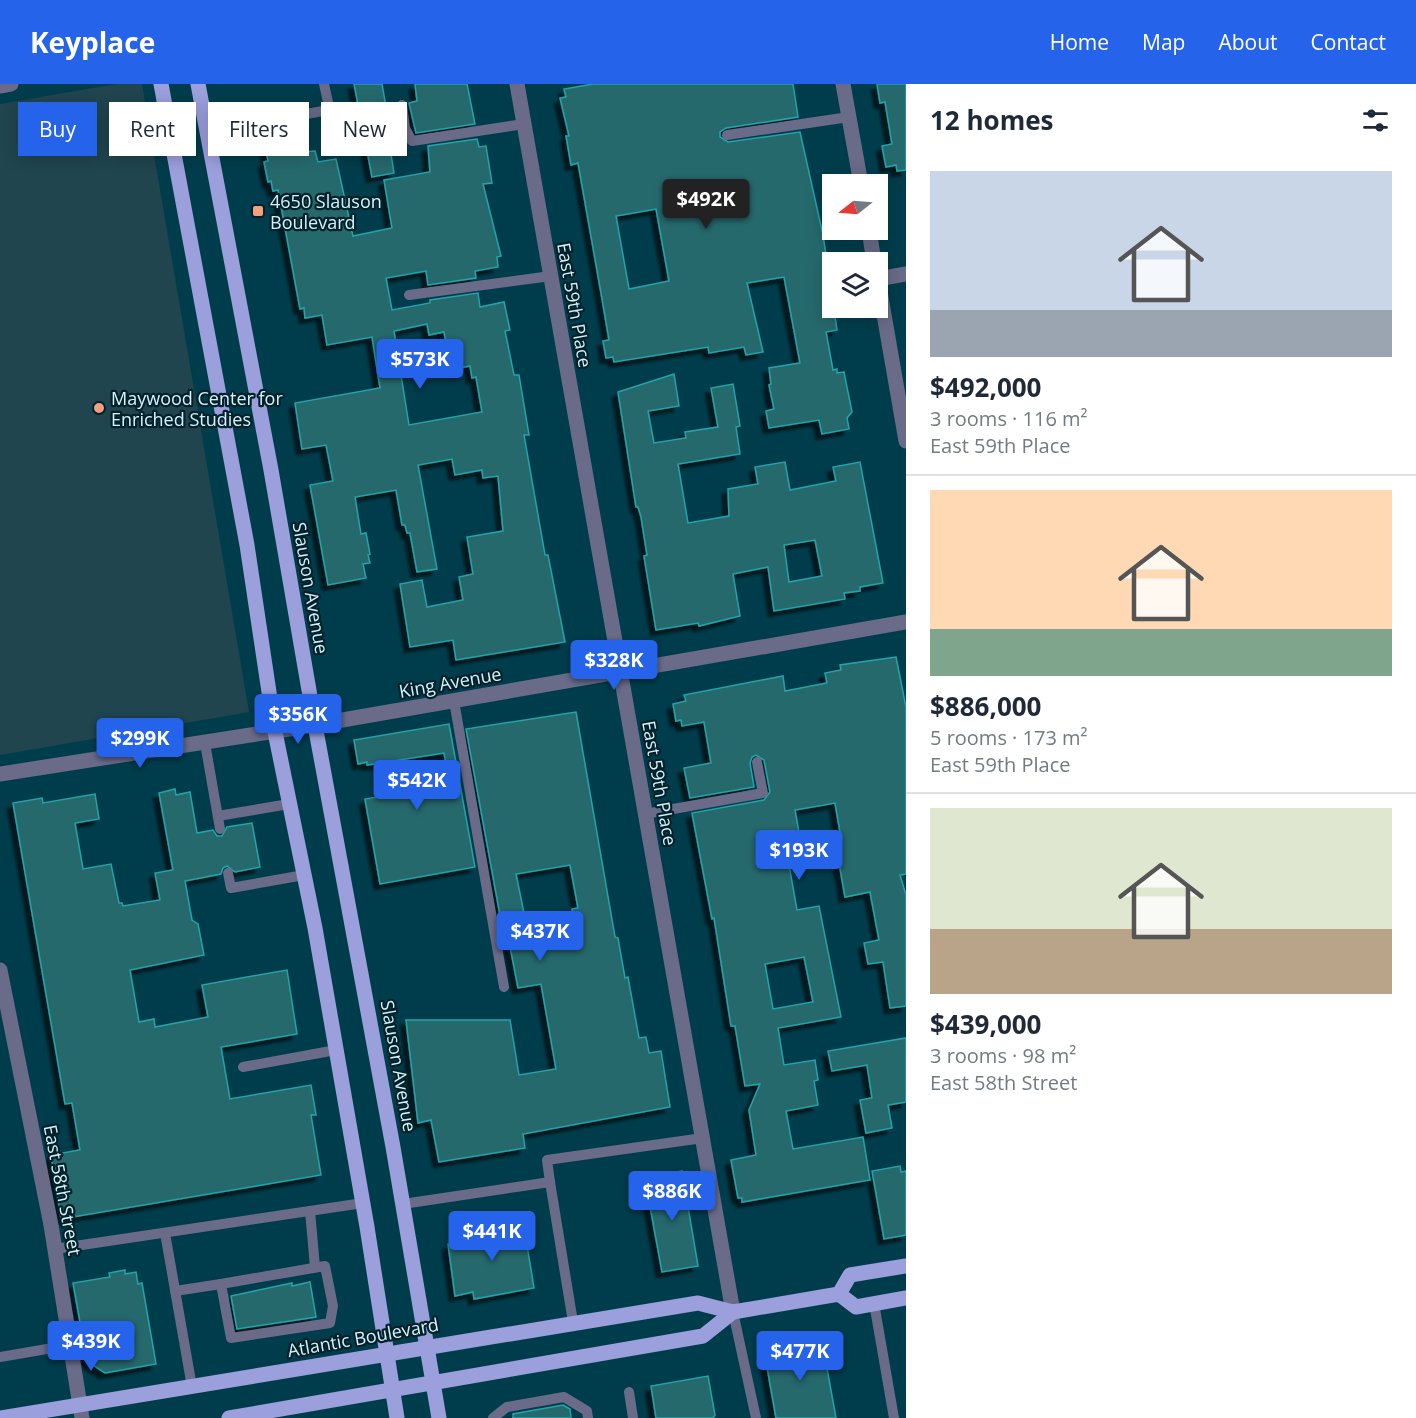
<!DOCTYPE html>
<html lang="en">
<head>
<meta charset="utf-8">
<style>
  body { margin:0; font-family:"Open Sans",sans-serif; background:#f6f6f7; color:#1f2937; height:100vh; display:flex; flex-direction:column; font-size:22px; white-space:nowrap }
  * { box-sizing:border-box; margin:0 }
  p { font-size:20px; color:#747a83 }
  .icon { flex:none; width:33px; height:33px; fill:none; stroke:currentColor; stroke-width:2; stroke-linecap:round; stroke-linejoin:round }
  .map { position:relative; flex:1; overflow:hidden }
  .details { display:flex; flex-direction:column; background:#fff; width:510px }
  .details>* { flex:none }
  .top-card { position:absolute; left:18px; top:18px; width:570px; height:54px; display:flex; gap:12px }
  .needle { width:39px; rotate:253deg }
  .tools { position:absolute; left:822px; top:90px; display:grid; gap:12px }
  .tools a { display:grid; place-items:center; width:66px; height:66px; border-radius:0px; background:#fff; box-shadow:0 3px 15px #0003; font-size:30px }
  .price { position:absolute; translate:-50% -51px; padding:0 14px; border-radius:6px; background:#2563eb; color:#fff; font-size:20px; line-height:39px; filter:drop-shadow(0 2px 3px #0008) }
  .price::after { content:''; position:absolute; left:50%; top:36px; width:18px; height:14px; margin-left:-9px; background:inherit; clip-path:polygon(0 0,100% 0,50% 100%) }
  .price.active { background:#222; color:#fff }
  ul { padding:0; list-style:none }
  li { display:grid; align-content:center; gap:12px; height:318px; padding:0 24px }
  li+li { border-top:2px solid #e0e1e3 }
  li span { display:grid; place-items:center; height:186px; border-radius:0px; color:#555 }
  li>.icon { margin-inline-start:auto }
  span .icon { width:108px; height:108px; fill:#fffc; stroke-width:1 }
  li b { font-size:26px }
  h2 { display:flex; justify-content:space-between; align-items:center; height:72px; padding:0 24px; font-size:26px }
  .pill { padding:0 21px; border-radius:0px; background:#fff; box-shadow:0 3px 15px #0003; font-size:21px; line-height:54px }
  .pill.active { background:#2563eb; color:#fff }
  header { display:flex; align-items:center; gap:36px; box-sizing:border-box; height:84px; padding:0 30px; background:#2563eb; color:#fff }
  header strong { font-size:28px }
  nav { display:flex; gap:33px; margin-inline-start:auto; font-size:21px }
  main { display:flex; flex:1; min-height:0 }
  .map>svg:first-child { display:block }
  .built { fill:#20454f }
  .building { fill:#25696d; stroke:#24a4ab; stroke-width:1.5; fill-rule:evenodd; filter:url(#shadow) }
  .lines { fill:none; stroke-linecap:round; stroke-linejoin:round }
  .service { stroke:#696b89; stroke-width:10 }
  .minor { stroke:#696b89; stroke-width:15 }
  .primary { stroke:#9b9fdc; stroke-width:15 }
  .poi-dot { fill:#f3a081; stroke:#01222b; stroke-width:2 }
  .labels { text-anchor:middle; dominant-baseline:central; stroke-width:4.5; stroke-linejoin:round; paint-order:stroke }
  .poi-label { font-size:18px; fill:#d6f1fa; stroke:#01222b; text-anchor:start }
  .street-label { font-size:18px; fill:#d6f1fa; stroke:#01222b }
</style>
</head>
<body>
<header>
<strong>Keyplace</strong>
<nav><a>Home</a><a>Map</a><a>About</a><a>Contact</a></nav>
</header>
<main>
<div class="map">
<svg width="906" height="1334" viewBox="0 0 906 1334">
  <defs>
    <filter id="shadow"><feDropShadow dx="-5.5" dy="5.5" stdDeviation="1.5" flood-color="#0009"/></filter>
  </defs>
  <rect width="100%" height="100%" fill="#003d4c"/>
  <path class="built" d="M116 0H142L249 628 0 671V20Z"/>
  <g class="building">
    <path d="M354 0H382L386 23 395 21 398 45 403 56 389 58 394 89 372 93Z"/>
    <path d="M415 0H467L475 40 416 49 409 19 417 17Z"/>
    <path d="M593 0H793L798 33 726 44 720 48V53L728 58 800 48 823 151 837 246 826 248 833 286 837 285V289L844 288 852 328 847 334 849 345 822 350 819 336 769 344 766 327 774 325 769 301 771 300 769 284 800 279 784 193 747 199 763 268 746 271 744 263 709 269 708 263 614 278 613 273 606 274 603 257 609 256 601 209 578 79 571 81 566 52H569L560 14 566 13 564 5ZM656 125 669 197 629 205 616 132Z"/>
    <path d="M877 0H906V86L897 87 896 81 886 83 882 62 892 60 885 18 880 19Z"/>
    <path d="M477 55 479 63 486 62 492 99 483 100 501 172 497 173 498 183 475 187 476 194 428 201 426 187 386 194 392 226 430 219V216L478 209 480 223 504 218 510 246 505 247 514 291H519L529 351H524L545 471H548L565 558 456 576 453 556 410 563 400 500 422 496 427 523 463 516 459 493 473 490 467 453 503 447 498 392 483 394 482 386 455 391 452 375 418 381 437 485 417 488 410 449H407L405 441H402L396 406 355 413 361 450 366 449 370 470 368 471 370 479 363 480 366 494 328 501 310 401 333 397 326 361 302 365 295 319 380 304 372 253 327 261 322 231 305 234 304 224 300 225 278 106 273 107 271 97 268 98 264 78 268 77 266 65 291 61 292 69 315 67 318 78 336 75 353 152 392 144 384 96 430 88 428 62ZM427 240 429 251 444 248 446 259 449 258 454 285 470 282 472 294 476 293 482 328 409 341 394 247Z"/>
    <path d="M674 290 679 322 648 327 654 359 686 354 685 348 718 343 711 304 733 300 740 342 736 343 740 370 678 380 688 439 729 432 728 405 758 400 755 383 785 378 790 406 836 397 833 383 860 378 883 499 860 503V507L844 509 845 515 774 527 768 483 733 490 740 532 699 542 698 539 656 546 644 472 647 471 641 433 638 423H636L618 308ZM815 456 822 492 789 498 784 461Z"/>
    <path d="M896 573 906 623V790L900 791 906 811V922L890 924 883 878 868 880 864 859 879 856 870 808 845 813 838 773 789 781 797 826 819 822 841 933 778 944 784 981 815 976 818 996 814 997 818 1021 786 1027 793 1065 863 1053 870 1096 742 1118V1114H738L731 1076 756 1071 749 1026 760 1000 745 1002 735 942H731L714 834 712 835 692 729 764 716 770 708 764 676 756 671 752 673 750 679 754 703 690 714 684 684 711 679 704 638 682 642 681 636 676 637 673 620 686 617 684 611 783 592 785 607 827 599 825 589 841 586 840 581ZM835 719 841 754 801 760 795 726ZM804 873 813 918 773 925 765 880Z"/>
    <path d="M576 628 615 853 618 854 625 894 628 893 639 954 646 953 649 969 661 967 670 1023 523 1050 525 1064 439 1078 431 1036 418 1039 406 936H510L519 991 556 985 541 900 518 904 508 852 504 853 466 645ZM570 781 578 824 572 825 575 841 535 849 533 842 530 843 527 829H524L516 790Z"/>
    <path d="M449 640 475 783 380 800 365 715 450 701 444 669 367 681V678L358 680 354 656Z"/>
    <path d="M175 705 176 711 190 708 197 749 213 746 217 752H222L227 743 252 739 260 783 235 788 227 782 223 784 221 790 185 797 192 836 198 840 204 871 130 886 139 938 154 935 155 943 208 933 202 901 287 886 297 950 221 963 230 1015 311 1001 316 1031H311L321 1091 61 1135 51 1071 80 1066 72 1019 65 1020 13 719 42 714 43 719 95 710 99 735 75 739 83 785 111 780 119 819H122L123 822 160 816 155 789 173 786 159 709Z"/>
    <path d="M906 954V1018L888 1021 892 1044 866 1049 860 1016 872 1014 867 981 832 987 828 967Z"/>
    <path d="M900 1082 901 1088 906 1087V1151L884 1155 872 1087Z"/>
    <path d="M682 1087 698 1182 662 1188 645 1095Z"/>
    <path d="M512 1134 514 1150 525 1149 534 1204 474 1215 473 1208 455 1212 448 1160 479 1155 476 1140Z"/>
    <path d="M125 1186V1190L136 1188 138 1200 142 1199 156 1280 105 1289 87 1277 73 1199 110 1193 109 1189Z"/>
    <path d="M310 1198 316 1233 237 1245 231 1212 292 1199V1202Z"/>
    <path d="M816 1257 823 1262 836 1334H776L764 1266Z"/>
    <path d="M708 1292 715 1331 713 1334H656L651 1302Z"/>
    <path d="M563 1321 570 1325 571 1334H513V1330Z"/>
  </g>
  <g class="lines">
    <g class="service">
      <path d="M324 0 335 50"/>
      <path d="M402 21 405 44 412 57 524 40"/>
      <path d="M255 39 329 26"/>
      <path d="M727 51 849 33"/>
      <path d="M409 211 551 192"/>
      <path d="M454 617 504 903"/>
      <path d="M205 659 220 745"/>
      <path d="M645 730 763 709 757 678"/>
      <path d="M218 732 289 720"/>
      <path d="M228 789 231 804 304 791"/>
      <path d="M243 983 336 966"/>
      <path d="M550 1098 573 1238"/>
      <path d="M403 1120 550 1098 547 1076 703 1054"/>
      <path d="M310 1127 315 1183"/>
      <path d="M165 1149 192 1303"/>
      <path d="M55 1165 363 1119"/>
      <path d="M325 1182 333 1222 330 1239 231 1254 221 1200Z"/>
      <path d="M175 1207 221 1200"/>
      <path d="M874 1219 894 1334"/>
      <path d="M733 1228 756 1334"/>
      <path d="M0 1273 70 1261"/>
      <path d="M629 1308 633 1334"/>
      <path d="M493 1334 507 1323 564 1313 587 1327 588 1334"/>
    </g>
    <g class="minor">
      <path d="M517 0 733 1228"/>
      <path d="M843 0 861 100"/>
      <path d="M0 2 11 0"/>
      <path d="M869 146 874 178"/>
      <path d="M878 195 906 190"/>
      <path d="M878 196 906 357"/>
      <path d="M0 690 302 643 906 538"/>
      <path d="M0 886 51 1141 82 1334"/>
    </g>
    <g class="primary">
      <path d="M161 0 247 461 275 648 315 844 367 1143 397 1334"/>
      <path d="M198 0 271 386 315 641 393 1063 439 1334"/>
      <path d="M839 1210 850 1191 906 1182"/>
      <path d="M0 1334 698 1219 733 1228 839 1210 856 1223 906 1214"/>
      <path d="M229 1334 703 1252 733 1228"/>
    </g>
  </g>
  <g class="poi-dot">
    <rect x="252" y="121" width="12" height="12" rx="3"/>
    <circle cx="99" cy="324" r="6"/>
  </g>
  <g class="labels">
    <g class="poi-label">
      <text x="270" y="117">4650 Slauson<tspan x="270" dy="21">Boulevard</tspan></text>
      <text x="111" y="314">Maywood Center for<tspan x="111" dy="21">Enriched Studies</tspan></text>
    </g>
    <g class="street-label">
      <text transform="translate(575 221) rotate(80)">East 59th Place</text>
      <text transform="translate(311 504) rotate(80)">Slauson Avenue</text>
      <text transform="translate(450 598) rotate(-10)">King Avenue</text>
      <text transform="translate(660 699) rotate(80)">East 59th Place</text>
      <text transform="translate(399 982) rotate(80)">Slauson Avenue</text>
      <text transform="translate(63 1106) rotate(79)">East 58th Street</text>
      <text transform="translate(363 1253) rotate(-10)">Atlantic Boulevard</text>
    </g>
  </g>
</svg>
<div class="tools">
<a><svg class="needle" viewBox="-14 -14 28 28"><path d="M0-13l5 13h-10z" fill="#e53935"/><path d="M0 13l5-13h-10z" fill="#747a83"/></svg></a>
<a><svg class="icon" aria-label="layers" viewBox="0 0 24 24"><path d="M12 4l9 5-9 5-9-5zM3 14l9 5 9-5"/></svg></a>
</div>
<b class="price active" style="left:706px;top:146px">$492K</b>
<b class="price" style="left:420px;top:306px">$573K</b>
<b class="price" style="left:614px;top:607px">$328K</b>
<b class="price" style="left:298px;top:661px">$356K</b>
<b class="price" style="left:140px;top:685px">$299K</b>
<b class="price" style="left:417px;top:727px">$542K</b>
<b class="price" style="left:799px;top:797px">$193K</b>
<b class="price" style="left:540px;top:878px">$437K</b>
<b class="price" style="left:672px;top:1138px">$886K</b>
<b class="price" style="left:492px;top:1178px">$441K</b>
<b class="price" style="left:91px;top:1288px">$439K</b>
<b class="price" style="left:800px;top:1298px">$477K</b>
<div class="top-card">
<a class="pill active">Buy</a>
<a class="pill">Rent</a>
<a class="pill">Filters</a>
<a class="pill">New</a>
</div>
</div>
<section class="details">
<h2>12 homes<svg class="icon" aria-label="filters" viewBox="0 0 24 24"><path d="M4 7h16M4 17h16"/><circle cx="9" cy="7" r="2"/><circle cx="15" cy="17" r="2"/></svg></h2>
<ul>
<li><span style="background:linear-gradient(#c9d6e8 75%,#9aa5b1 0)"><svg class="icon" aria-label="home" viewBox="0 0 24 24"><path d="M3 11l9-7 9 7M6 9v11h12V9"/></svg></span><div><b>$492,000</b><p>3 rooms · 116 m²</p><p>East 59th Place</p></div></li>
<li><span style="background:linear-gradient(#ffd9b3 75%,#7fa58c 0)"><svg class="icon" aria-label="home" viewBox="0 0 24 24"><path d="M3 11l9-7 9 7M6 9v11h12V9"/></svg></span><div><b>$886,000</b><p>5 rooms · 173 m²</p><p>East 59th Place</p></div></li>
<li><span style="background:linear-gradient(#dfe7d0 65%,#b9a48a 0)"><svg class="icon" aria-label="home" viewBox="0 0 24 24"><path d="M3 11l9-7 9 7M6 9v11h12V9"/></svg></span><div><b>$439,000</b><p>3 rooms · 98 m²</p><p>East 58th Street</p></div></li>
</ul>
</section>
</main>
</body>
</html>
